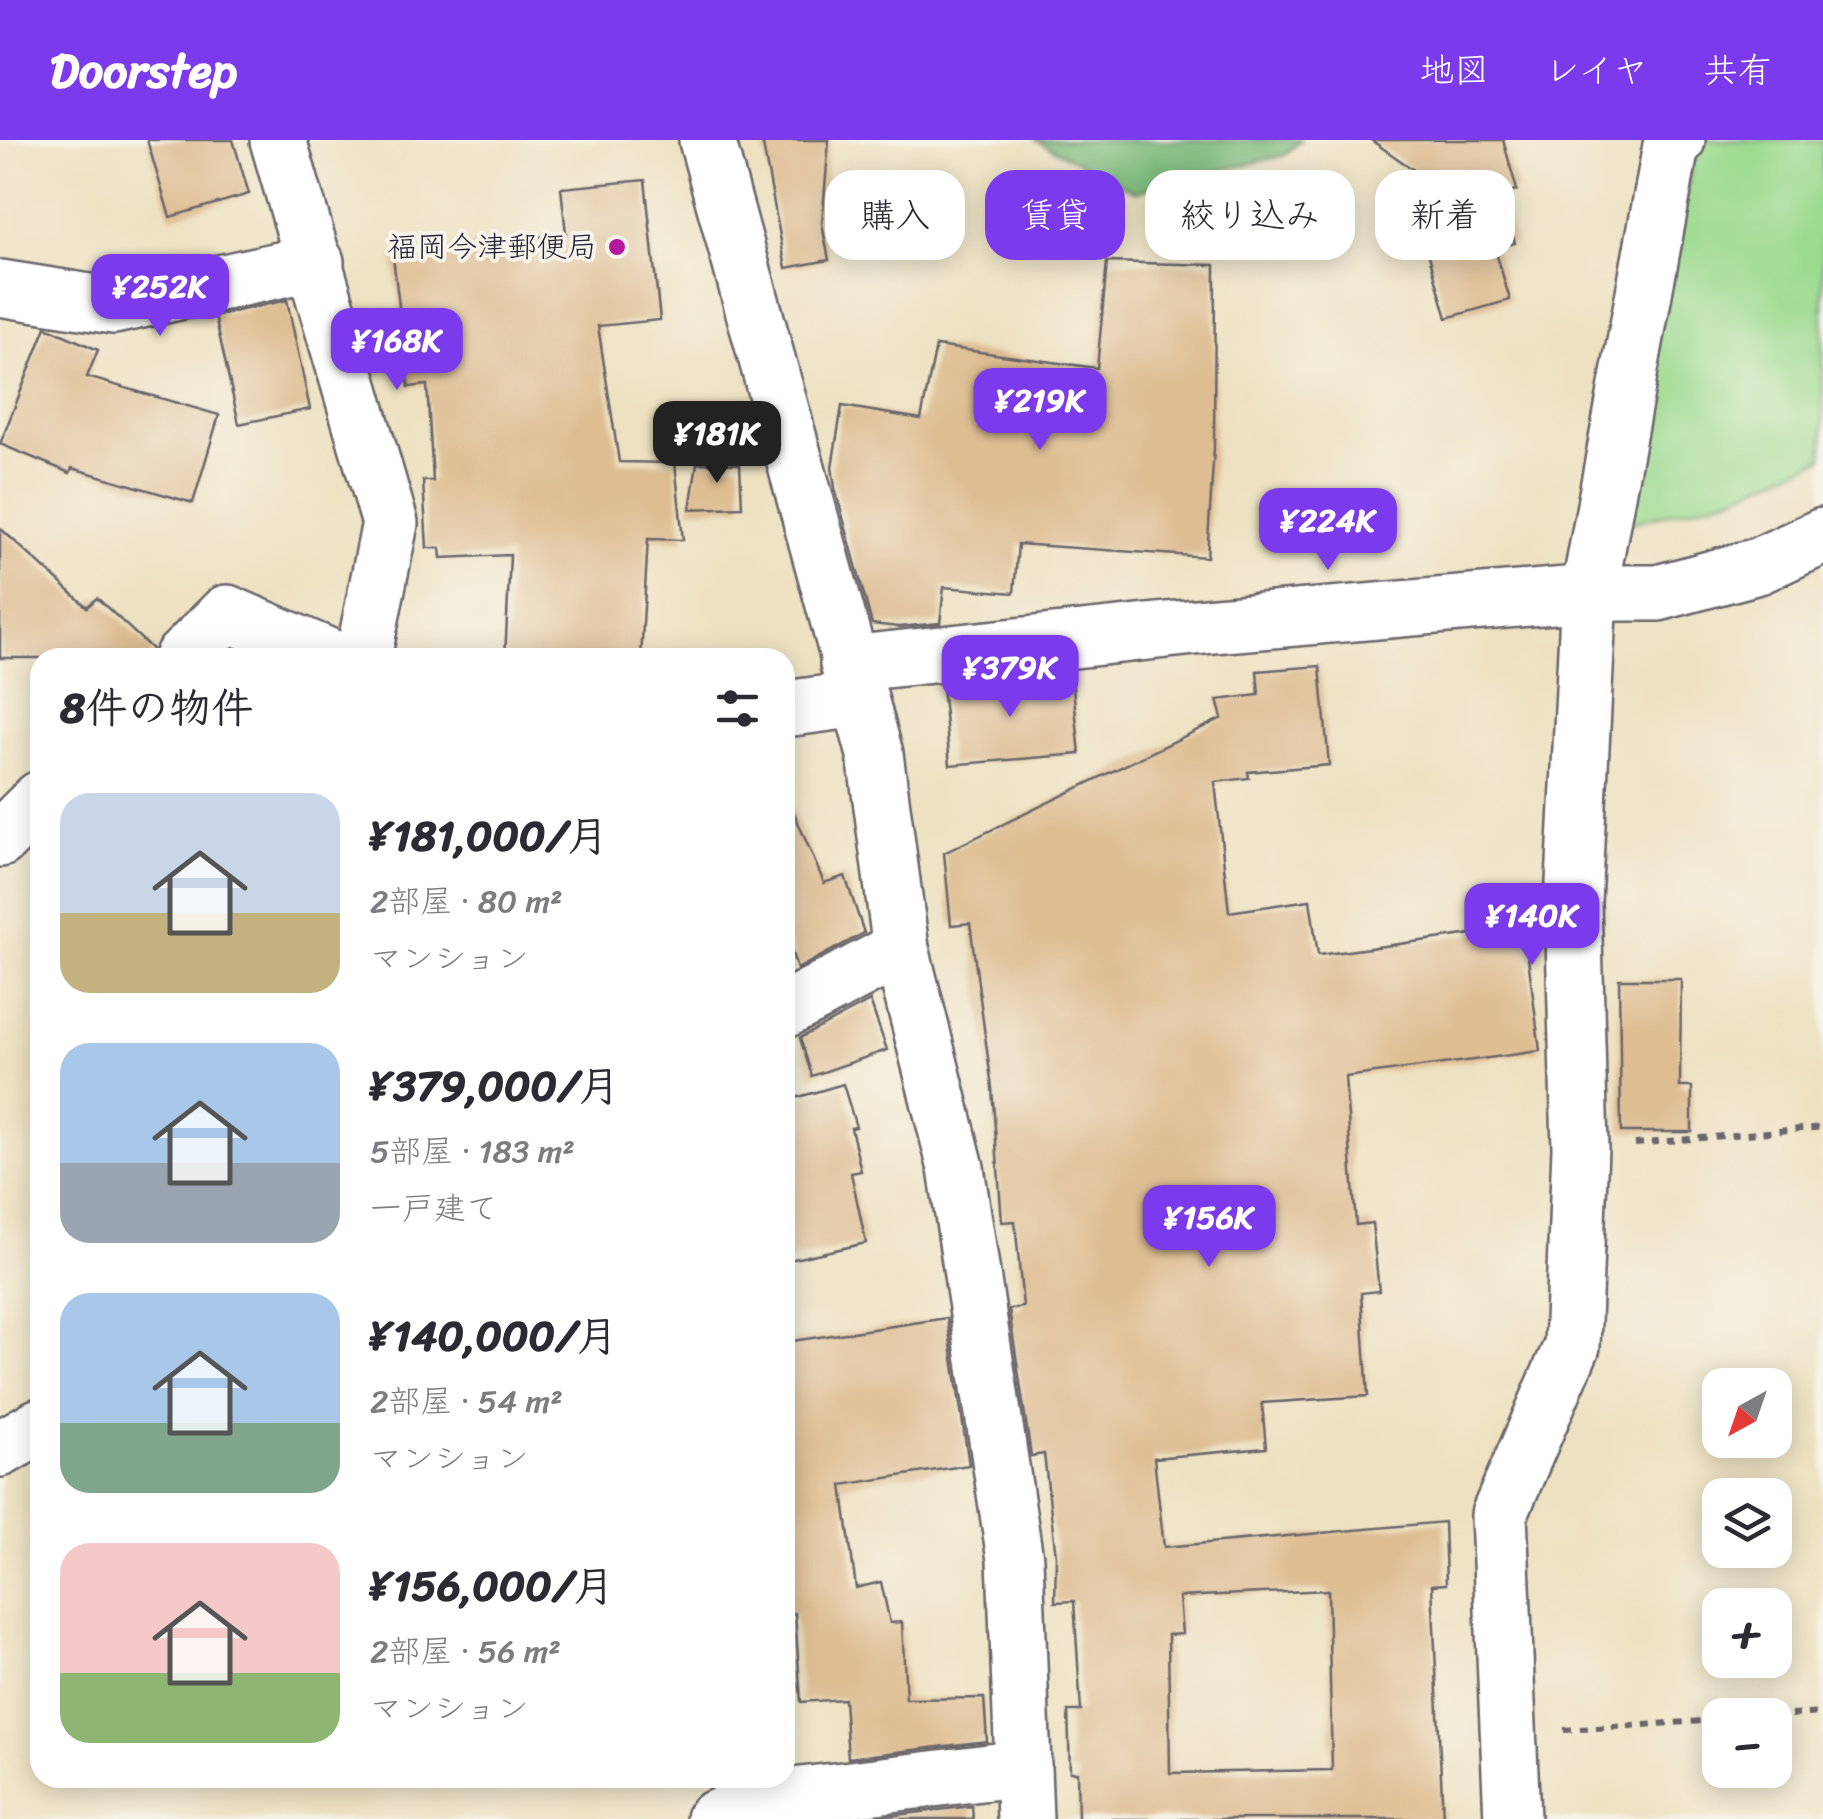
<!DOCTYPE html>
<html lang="ja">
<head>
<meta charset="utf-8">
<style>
  body { margin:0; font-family:Sriracha,"Klee One",sans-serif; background:#f7f7f7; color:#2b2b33; height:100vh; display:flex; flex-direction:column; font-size:38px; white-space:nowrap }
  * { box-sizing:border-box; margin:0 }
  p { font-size:32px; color:#7c7c81 }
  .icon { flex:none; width:55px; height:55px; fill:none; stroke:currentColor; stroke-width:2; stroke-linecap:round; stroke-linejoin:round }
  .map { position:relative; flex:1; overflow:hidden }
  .details { position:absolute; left:30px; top:508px; width:765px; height:1140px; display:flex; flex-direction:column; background:#fff; border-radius:30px; box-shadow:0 5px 25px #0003 }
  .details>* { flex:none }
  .banner { position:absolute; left:825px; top:30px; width:848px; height:90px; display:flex; gap:20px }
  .needle { width:65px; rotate:220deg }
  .fabs { position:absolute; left:1702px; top:1228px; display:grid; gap:20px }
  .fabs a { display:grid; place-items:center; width:90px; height:90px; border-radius:20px; background:#fff; box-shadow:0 5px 25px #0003; font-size:50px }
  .price { position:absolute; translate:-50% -85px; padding:0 22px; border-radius:20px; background:#7c3aed; color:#fff; font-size:32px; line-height:65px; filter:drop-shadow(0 2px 5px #0008) }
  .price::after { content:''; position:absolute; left:50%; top:60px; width:30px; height:22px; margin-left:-15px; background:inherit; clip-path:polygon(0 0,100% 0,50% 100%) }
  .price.current { background:#222; color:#fff }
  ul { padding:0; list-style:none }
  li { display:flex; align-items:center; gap:30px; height:250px; padding:0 30px }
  li span { display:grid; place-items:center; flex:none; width:280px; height:200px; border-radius:30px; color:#555 }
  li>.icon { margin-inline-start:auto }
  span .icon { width:120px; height:120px; fill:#fffc; stroke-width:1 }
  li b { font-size:42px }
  h2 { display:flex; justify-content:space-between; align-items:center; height:120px; padding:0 30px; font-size:42px }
  .pill { padding:0 35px; border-radius:30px; background:#fff; box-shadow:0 5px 25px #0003; font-size:35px; line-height:90px }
  .pill.current { background:#7c3aed; color:#fff }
  header { display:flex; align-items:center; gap:60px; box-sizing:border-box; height:140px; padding:0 50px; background:#7c3aed; color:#fff }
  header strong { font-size:48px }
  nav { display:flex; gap:55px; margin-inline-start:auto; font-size:35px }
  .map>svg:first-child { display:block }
  .green { fill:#9bda8f; stroke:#5e7e65; stroke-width:2.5 }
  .forest { fill:#7cba7a; stroke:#4f6e5a; stroke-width:2.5 }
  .building { fill:#debd93; fill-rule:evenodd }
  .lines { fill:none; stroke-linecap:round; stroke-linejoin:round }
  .minor-casing { stroke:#69656a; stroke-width:60 }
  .tertiary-casing { stroke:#69656a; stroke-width:60 }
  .path { stroke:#69656a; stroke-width:6; stroke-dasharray:8 8; stroke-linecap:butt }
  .minor { stroke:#fff; stroke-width:55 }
  .tertiary { stroke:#fff; stroke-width:55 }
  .poi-dot { fill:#b5179e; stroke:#f7f3e8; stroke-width:4 }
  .labels { text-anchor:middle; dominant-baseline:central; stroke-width:8; stroke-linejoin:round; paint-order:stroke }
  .poi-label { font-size:30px; fill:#22223b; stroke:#f7f3e8; text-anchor:end }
</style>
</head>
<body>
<header>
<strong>Doorstep</strong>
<nav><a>地図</a><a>レイヤ</a><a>共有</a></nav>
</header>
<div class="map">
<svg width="1823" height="1679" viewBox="0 0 1823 1679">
  <rect width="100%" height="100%" fill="#f7f3e8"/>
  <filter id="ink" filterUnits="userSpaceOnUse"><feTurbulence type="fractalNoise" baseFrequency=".01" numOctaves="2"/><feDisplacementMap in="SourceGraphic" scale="20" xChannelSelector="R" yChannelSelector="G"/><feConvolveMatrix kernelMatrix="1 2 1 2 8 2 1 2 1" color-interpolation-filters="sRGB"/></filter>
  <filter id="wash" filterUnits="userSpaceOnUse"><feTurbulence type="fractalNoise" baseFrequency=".0048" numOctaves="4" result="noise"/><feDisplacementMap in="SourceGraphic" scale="40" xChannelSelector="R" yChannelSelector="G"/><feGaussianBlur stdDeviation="2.25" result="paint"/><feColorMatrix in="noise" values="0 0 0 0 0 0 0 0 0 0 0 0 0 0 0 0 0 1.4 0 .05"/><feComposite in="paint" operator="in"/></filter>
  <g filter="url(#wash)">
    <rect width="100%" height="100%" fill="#ede1c1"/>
    <path class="green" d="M1706 0H1823V318L1729 358 1614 387 1695 12Z"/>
    <path class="forest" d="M1035 0H1301L1285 15 1136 52Z"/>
    <g id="blocks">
      <g class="building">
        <path d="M147 0H233L249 54 170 77Z"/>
        <path d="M762 0H829L822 84 829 120 786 128Z"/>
        <path d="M1371 0H1503L1517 50 1501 54 1515 103 1495 109 1510 160 1447 178 1407 39 1421 35Z"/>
        <path d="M645 40 660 180 598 186 619 322 675 323 683 400 648 399 641 518H505L510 415 441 418 440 408H427L423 341H433L427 245 409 247 393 117 566 93 561 48Z"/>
        <path d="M1107 122 1215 125 1214 308 1207 417 1018 404 1014 453 944 447 940 483 899 487 872 484 835 348 832 327 842 266 921 279 936 206 1097 228Z"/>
        <path d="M287 160 310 269 239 284 215 176Z"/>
        <path d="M46 187 98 210 87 237 219 275 193 363 72 328 70 333 0 304Z"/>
        <path d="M697 323 740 324 742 367 690 369Z"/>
        <path d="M0 388 87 467 97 458 152 509V518H0Z"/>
        <path d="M1320 526 1329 625 1248 632 1249 638 1215 642 1229 772 1310 760 1318 815 1524 787 1540 911 1345 937 1356 1085 1372 1083 1379 1151 1361 1153 1368 1256 1262 1263 1266 1308 1154 1318 1164 1407 1444 1382 1446 1444 1432 1445 1443 1679H1078L1077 1632H1070L1068 1571H1081L1074 1461 1055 1462 1056 1416 1044 1314 1031 1316 1009 1169 1023 1167 1015 1081 1002 1082 992 948 970 783 951 785 944 713 1222 578 1217 560 1259 555 1257 531ZM1328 1450 1332 1630 1170 1633 1168 1495 1182 1494 1179 1457Z"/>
        <path d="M1029 537V542L1072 538 1080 614 950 625 942 546Z"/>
        <path d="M785 652 824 743 845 736 864 793 797 829 785 792Z"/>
        <path d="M1619 839H1681L1680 947H1692V992H1621Z"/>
        <path d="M870 861 887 910 812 936 800 898Z"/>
        <path d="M843 944 856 987 851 988 861 1031 851 1033 866 1103 785 1121V961Z"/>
        <path d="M947 1178 969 1325 842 1345 856 1448 881 1442 890 1483 902 1482 906 1559 984 1558 987 1601 848 1618 844 1559 801 1562 795 1473 785 1474V1202Z"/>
        <path d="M972 1666 973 1679H863Z"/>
      </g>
    </g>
  </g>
  <g filter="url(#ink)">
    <use href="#blocks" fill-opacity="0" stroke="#69656a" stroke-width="2.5"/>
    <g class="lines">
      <g class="minor-casing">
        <g id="minor">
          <path d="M278 0 390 383 363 518"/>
          <path d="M0 148 114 166 316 122"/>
          <path d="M182 518 227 473 332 518"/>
          <path d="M848 524 1214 485 1589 453H1658L1758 426 1823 396"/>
          <path d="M785 569 859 559"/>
          <path d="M0 699 40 659"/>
          <path d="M785 870 901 809"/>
          <path d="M0 1309 40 1286"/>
          <path d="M714 1679 753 1661 1022 1628"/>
          <path d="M1512 1679 1499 1375 1572 1206 1580 1008 1573 762 1589 453 1671 6 1677 0"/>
        </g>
      </g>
      <g class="tertiary-casing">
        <path id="tertiary" d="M707 0 875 614 901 809 956 1028 1015 1419 1025 1679"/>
      </g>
      <g class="path">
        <path d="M1635 1004 1823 987"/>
        <path d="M1775 1576 1823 1573"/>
        <path d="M1564 1590 1720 1580"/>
      </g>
      <use href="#minor" class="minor"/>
      <use href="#tertiary" class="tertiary"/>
    </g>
  </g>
  <circle class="poi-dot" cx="617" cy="107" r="10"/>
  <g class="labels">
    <g class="poi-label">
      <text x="597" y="107">福岡今津郵便局</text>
    </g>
  </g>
</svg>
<div class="fabs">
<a><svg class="needle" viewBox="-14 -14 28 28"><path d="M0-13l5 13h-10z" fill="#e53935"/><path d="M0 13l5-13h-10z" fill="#7c7c81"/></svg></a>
<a><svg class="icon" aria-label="layers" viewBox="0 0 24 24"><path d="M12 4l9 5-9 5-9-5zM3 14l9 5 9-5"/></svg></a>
<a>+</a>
<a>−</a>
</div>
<b class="price" style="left:160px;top:199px">¥252K</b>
<b class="price" style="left:397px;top:253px">¥168K</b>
<b class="price" style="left:1040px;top:313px">¥219K</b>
<b class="price current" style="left:717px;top:346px">¥181K</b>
<b class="price" style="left:1328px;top:433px">¥224K</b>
<b class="price" style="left:1010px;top:580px">¥379K</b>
<b class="price" style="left:1532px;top:828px">¥140K</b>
<b class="price" style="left:1209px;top:1130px">¥156K</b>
<div class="banner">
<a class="pill">購入</a>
<a class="pill current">賃貸</a>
<a class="pill">絞り込み</a>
<a class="pill">新着</a>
</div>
<section class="details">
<h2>8件の物件<svg class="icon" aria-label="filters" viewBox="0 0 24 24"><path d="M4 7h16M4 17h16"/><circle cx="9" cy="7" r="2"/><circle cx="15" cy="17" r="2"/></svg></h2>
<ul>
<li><span style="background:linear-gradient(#c9d6e8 60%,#c2b280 0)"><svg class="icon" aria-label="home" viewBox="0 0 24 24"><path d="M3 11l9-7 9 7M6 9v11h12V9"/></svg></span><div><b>¥181,000/月</b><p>2部屋 · 80 m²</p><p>マンション</p></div></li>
<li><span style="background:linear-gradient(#a9c7e8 60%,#9aa5b1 0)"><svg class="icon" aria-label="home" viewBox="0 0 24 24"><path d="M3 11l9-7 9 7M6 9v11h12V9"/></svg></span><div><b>¥379,000/月</b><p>5部屋 · 183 m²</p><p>一戸建て</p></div></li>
<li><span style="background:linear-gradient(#a9c7e8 65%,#7fa58c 0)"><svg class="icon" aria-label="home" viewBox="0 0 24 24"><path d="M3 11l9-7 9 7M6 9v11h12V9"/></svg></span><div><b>¥140,000/月</b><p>2部屋 · 54 m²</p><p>マンション</p></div></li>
<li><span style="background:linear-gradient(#f6c9c9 65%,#8fb573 0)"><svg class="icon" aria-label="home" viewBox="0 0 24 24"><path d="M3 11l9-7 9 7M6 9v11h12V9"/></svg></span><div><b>¥156,000/月</b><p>2部屋 · 56 m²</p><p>マンション</p></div></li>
</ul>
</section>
</div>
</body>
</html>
